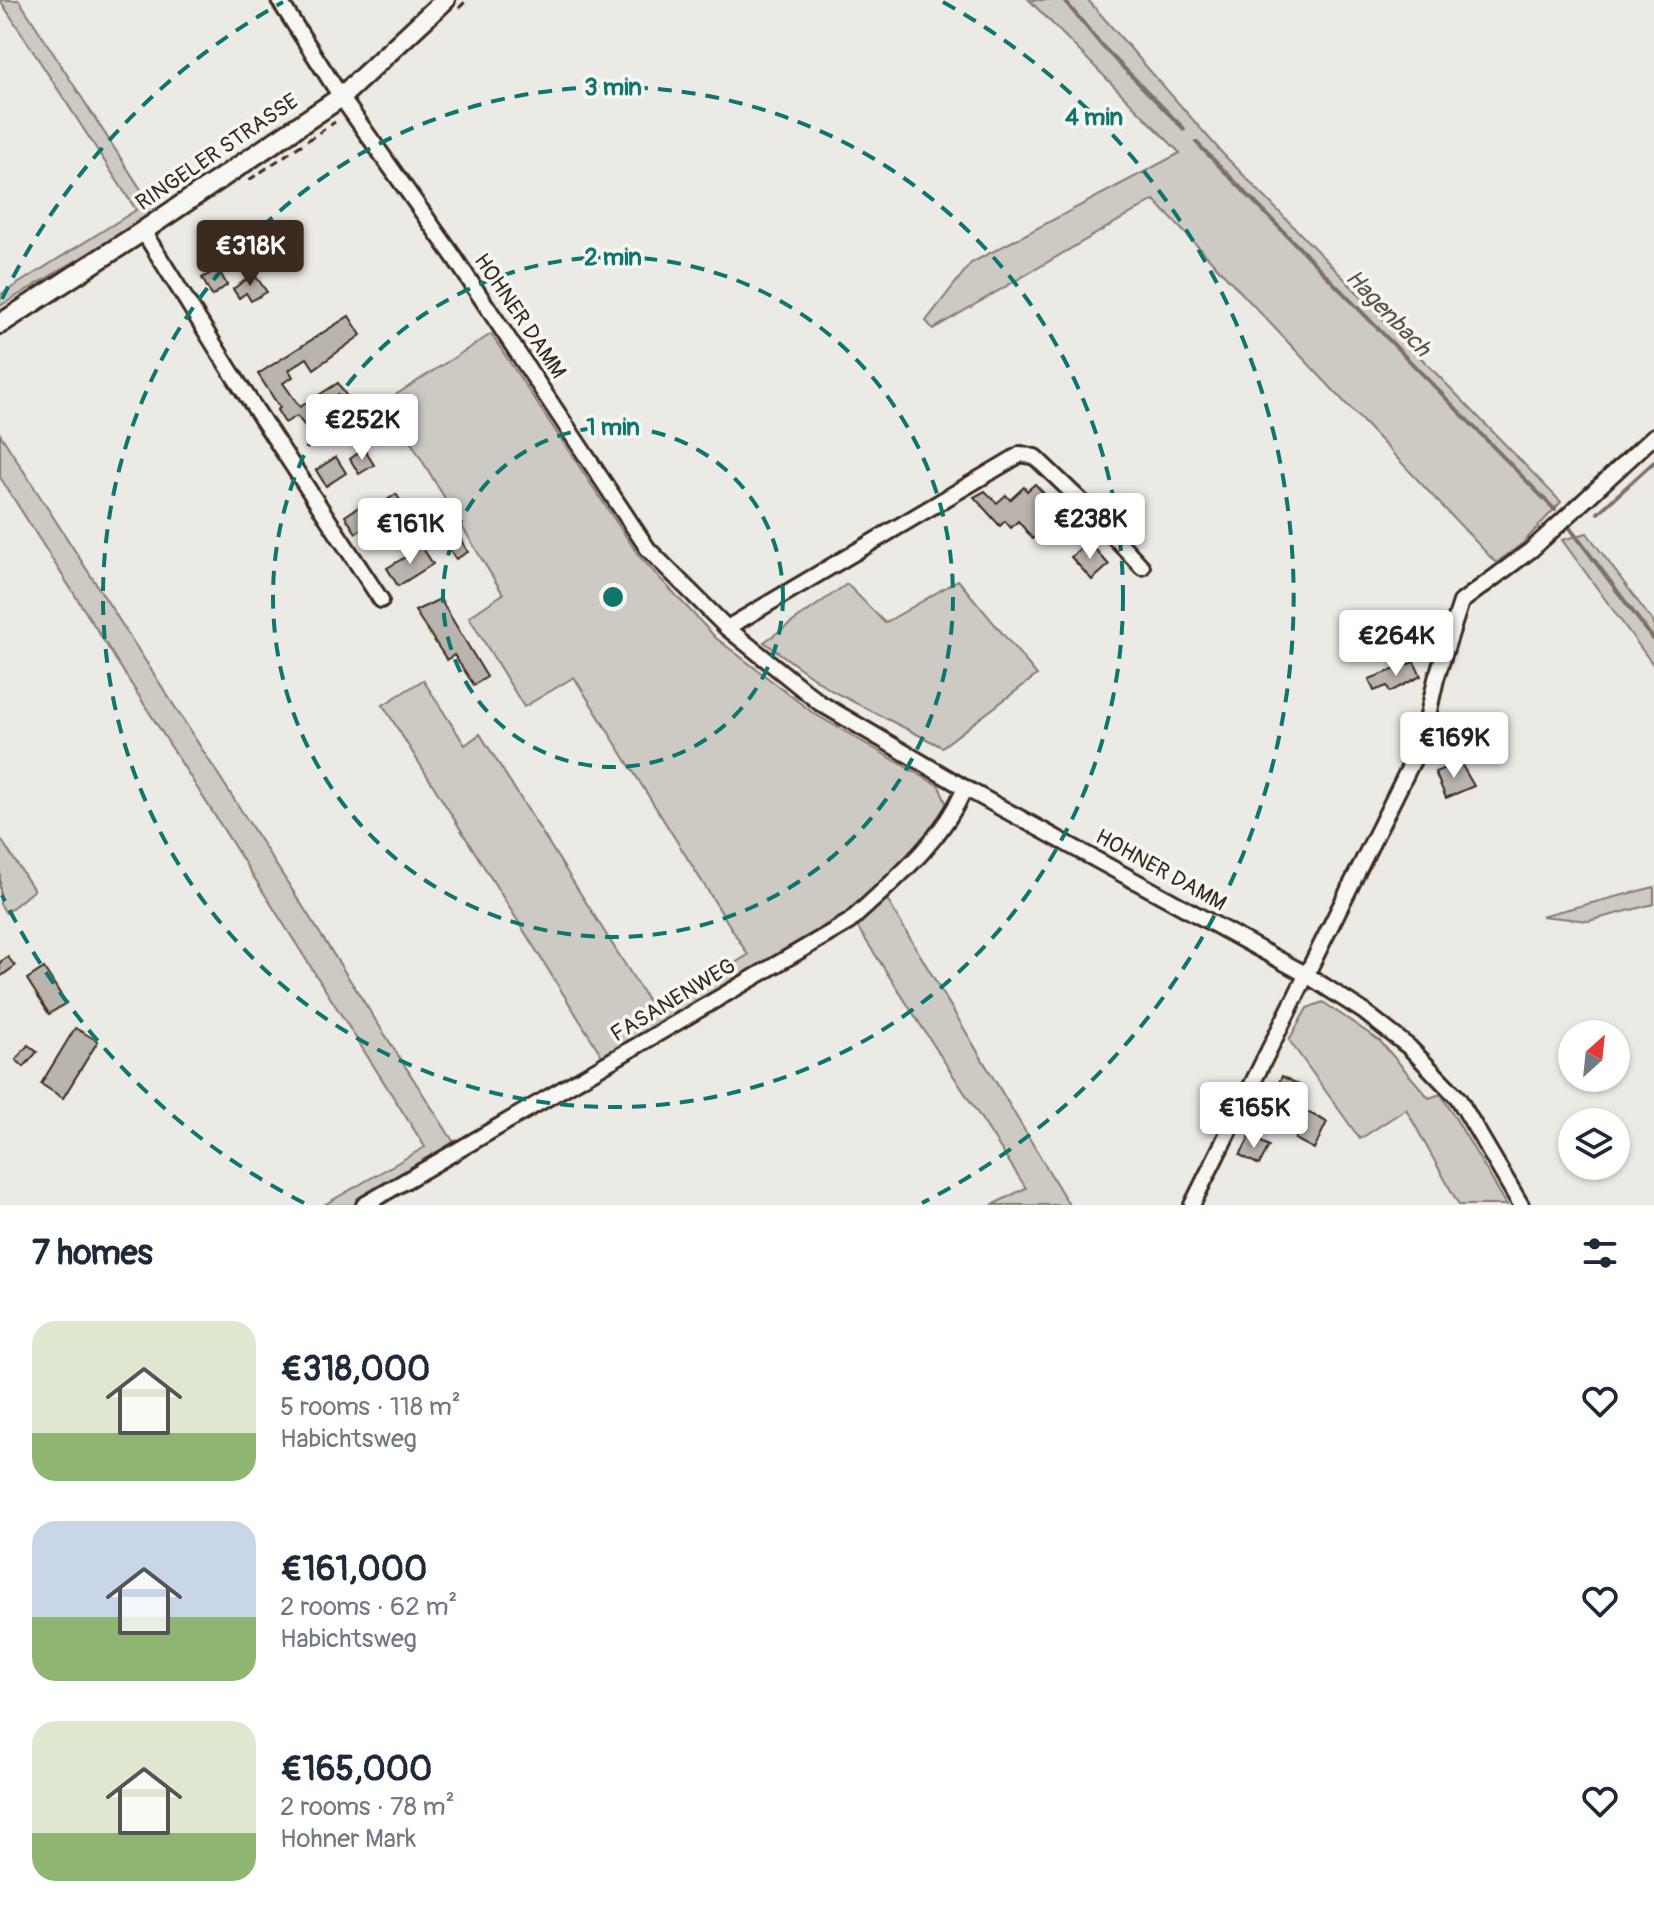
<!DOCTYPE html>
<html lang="en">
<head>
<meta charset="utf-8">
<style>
  body { margin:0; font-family:Pangolin,sans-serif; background:#f6f6f7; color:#1f2937; height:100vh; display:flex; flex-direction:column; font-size:30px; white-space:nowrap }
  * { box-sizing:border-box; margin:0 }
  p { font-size:26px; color:#747a83 }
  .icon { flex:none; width:44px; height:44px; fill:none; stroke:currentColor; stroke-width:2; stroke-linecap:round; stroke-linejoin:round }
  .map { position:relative; height:1205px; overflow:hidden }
  .side { display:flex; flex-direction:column; background:#fff; flex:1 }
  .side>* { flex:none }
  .needle { width:52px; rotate:27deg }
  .fabs { position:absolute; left:1558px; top:1020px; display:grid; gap:16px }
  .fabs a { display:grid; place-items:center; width:72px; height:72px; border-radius:50%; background:#fff; box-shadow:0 2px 6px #0004; font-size:40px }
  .price { position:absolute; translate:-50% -68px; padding:0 18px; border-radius:8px; background:#fff; color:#222; font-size:26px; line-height:52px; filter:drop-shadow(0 2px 4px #0008) }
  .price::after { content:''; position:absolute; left:50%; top:48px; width:24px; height:18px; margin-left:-12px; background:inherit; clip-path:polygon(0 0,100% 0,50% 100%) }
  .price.on { background:#3b2a1e; color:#fff }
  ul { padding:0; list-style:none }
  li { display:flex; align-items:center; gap:24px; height:200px; padding:0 32px }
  li span { display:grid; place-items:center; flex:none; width:224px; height:160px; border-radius:24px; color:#555 }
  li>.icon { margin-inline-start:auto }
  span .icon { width:96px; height:96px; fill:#fffc; stroke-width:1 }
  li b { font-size:34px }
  h2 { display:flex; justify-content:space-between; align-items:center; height:96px; padding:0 32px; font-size:34px }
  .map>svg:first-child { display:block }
  .green { fill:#cdcac4; stroke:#847a71; stroke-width:2 }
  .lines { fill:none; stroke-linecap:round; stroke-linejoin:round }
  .stream { stroke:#7c7167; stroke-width:4 }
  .building { fill:#bab4ae; stroke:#3b2a1e; stroke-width:2 }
  .minor-casing { stroke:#3b2a1e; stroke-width:20 }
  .tertiary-casing { stroke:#3b2a1e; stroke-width:24 }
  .path { stroke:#3b2a1e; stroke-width:3; stroke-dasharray:8 6; stroke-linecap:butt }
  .minor { stroke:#f6f6f2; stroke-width:14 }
  .tertiary { stroke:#f6f6f2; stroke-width:18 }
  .ring { fill:none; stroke:#0f766e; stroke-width:4; stroke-dasharray:14 10 }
  .labels { text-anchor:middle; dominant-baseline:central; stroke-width:7; stroke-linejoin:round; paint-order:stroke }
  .street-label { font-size:22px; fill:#3b2a1e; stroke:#f6f6f2 }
  .water-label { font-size:24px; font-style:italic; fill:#615449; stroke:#f6f6f2 }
  .centre { fill:#0f766e; stroke:#f6f6f2; stroke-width:4 }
  .ring-label { font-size:24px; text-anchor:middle; font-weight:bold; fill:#0f766e; stroke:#f6f6f2; stroke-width:7; stroke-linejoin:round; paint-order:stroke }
</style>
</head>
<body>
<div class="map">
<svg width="1654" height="1205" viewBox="0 0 1654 1205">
  <rect width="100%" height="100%" fill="#ebeae5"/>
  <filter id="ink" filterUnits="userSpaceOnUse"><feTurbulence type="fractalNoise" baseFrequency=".0125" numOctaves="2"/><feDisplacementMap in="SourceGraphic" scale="16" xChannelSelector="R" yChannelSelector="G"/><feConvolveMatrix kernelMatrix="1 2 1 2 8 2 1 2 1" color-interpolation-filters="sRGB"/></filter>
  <g filter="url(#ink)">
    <g class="green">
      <path d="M0 0H19L156 213 0 306V295L136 210Z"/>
      <path d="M1029 0H1088L1223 154 1561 502 1523 543 1496 563 1154 200 933 329 926 321 971 263 1180 153Z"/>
      <path d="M491 334 639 556 716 638 813 713 939 786 947 805 927 833 879 886 1069 1205H992L1026 1188 849 914 602 1056 383 705 423 680 465 745 480 734 655 1012 748 955 574 677 524 707 469 617 503 594 386 401Z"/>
      <path d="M0 434 455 1144 378 1205H324L425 1147 0 477Z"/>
      <path d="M1587 533 1654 623V666L1562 540Z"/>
      <path d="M958 580 1037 675 942 747 832 691 764 642 847 584 885 623Z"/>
      <path d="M0 838 34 890 6 913 0 904Z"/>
      <path d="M1654 887V904L1589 921 1541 916Z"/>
      <path d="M1323 1002 1380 1041 1429 1098 1441 1094 1507 1205H1459L1406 1109 1360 1139 1289 1040 1307 1008Z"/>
    </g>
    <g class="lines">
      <g class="stream">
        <path d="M1064 0 1103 47 1184 129"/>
        <path d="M1196 142 1555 510"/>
        <path d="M1598 513 1654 462"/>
        <path d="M1567 524 1654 640"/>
      </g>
    </g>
    <g class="building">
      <path d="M247 223 259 243 226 262 215 242Z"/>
      <path d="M218 269 227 285 212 296 202 278Z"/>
      <path d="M254 274 267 292 251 301 246 293 239 298 233 289Z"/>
      <path d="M349 316 361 335 314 369 307 358 289 370 293 377 283 383 300 407 338 383 347 397 304 425 297 416 285 423 277 410 280 408 258 374Z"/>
      <path d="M364 449 374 465 359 474 350 459Z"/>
      <path d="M336 457 346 473 326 486 316 470Z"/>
      <path d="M1035 484 1048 498 1043 502 1064 525 1047 542 1039 533 1033 539 1018 521 1011 528 1005 521 1000 526 974 497 985 491 997 503 1006 495 1010 500 1024 487 1027 491Z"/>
      <path d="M396 494 415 522 401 531 383 503Z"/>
      <path d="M365 503 376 520 356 533 345 516Z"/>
      <path d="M457 533 468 552 456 559 444 541Z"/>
      <path d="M1088 541 1109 565 1092 580 1071 557Z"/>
      <path d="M422 547 433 564 398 586 387 568Z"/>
      <path d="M440 599 487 677 474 685 454 655 447 660 415 611Z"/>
      <path d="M1414 662 1421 676 1390 692 1387 686 1374 691 1369 679Z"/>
      <path d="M1460 762 1474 786 1446 798 1435 772Z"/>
      <path d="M8 957 15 966 0 977V962Z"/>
      <path d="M44 968 66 1003 49 1014 27 979Z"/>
      <path d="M75 1028 98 1041 63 1098 41 1084Z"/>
      <path d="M28 1045 37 1052 24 1067 16 1060Z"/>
      <path d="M1282 1076 1299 1085 1290 1103 1327 1122 1314 1149 1295 1139 1302 1125 1266 1107Z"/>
      <path d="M1250 1136 1269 1146 1259 1165 1240 1155Z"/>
    </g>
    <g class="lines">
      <g class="minor-casing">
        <g id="minor">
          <path d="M279 0 341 97 454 257 648 549 727 628 820 703 965 788 1307 975 1363 1011 1409 1047 1458 1098 1521 1205"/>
          <path d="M143 231 235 378 381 600"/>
          <path d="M727 628 1021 454 1035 457 1082 502 1142 567"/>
          <path d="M364 1205 849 922C892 882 941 843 965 788"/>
          <path d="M1192 1205 1422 742 1436 679 1461 602 1531 550 1654 436"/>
        </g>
      </g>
      <g class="tertiary-casing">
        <path id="tertiary" d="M0 324 143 231 341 97 445 0"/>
      </g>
      <g class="path">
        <path d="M459 8 467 0"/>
        <path d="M249 180 335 122"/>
      </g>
      <use href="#minor" class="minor"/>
      <use href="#tertiary" class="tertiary"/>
    </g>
  </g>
  <g class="ring">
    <circle cx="613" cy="597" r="170"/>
    <circle cx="613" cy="597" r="340"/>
    <circle cx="613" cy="597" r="510"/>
    <path d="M304 1203A680 680 0 0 1 2 895M2 299A680 680 0 0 1 283 2M943 2A680 680 0 0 1 922 1203"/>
  </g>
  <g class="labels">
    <g class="street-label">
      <text transform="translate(217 152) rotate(-34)">RINGELER STRASSE</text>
      <text transform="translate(520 316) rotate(56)">HOHNER DAMM</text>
      <text transform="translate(1161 870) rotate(29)">HOHNER DAMM</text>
      <text transform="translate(673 1000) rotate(-31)">FASANENWEG</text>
    </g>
    <g class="water-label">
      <text transform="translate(1388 313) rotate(46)">Hagenbach</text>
    </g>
  </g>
  <circle cx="613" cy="597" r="12" class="centre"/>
  <g class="ring-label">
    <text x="613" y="95">3 min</text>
    <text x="1094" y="125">4 min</text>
    <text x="613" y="265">2 min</text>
    <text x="613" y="435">1 min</text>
  </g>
</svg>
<div class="fabs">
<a><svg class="needle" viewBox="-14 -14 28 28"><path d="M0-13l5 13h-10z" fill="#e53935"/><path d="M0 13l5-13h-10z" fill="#747a83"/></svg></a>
<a><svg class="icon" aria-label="layers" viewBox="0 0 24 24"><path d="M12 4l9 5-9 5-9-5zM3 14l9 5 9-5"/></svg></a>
</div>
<b class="price on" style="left:250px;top:288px">€318K</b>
<b class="price" style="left:362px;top:462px">€252K</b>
<b class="price" style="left:1090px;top:561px">€238K</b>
<b class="price" style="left:410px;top:566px">€161K</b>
<b class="price" style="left:1396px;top:678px">€264K</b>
<b class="price" style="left:1454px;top:780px">€169K</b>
<b class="price" style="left:1254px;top:1150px">€165K</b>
</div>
<section class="side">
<h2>7 homes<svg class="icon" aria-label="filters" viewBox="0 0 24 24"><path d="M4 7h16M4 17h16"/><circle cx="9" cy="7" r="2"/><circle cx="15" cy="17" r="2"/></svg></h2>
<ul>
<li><span style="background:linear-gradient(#dfe7d0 70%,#8fb573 0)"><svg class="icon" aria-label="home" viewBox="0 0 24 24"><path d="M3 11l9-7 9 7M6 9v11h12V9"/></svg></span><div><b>€318,000</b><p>5 rooms · 118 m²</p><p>Habichtsweg</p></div><svg class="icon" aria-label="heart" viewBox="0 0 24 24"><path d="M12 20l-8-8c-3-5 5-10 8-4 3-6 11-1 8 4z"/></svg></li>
<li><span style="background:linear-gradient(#c9d6e8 60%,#8fb573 0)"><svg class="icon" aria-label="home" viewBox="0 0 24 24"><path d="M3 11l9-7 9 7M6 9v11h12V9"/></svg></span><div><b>€161,000</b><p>2 rooms · 62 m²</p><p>Habichtsweg</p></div><svg class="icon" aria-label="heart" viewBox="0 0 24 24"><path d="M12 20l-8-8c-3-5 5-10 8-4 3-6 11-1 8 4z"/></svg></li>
<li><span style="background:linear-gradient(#dfe7d0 70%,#8fb573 0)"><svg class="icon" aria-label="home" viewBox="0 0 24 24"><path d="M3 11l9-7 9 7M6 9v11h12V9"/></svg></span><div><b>€165,000</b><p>2 rooms · 78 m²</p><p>Hohner Mark</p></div><svg class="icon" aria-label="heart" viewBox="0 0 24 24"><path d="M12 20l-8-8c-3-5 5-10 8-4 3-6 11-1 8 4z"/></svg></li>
</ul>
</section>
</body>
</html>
